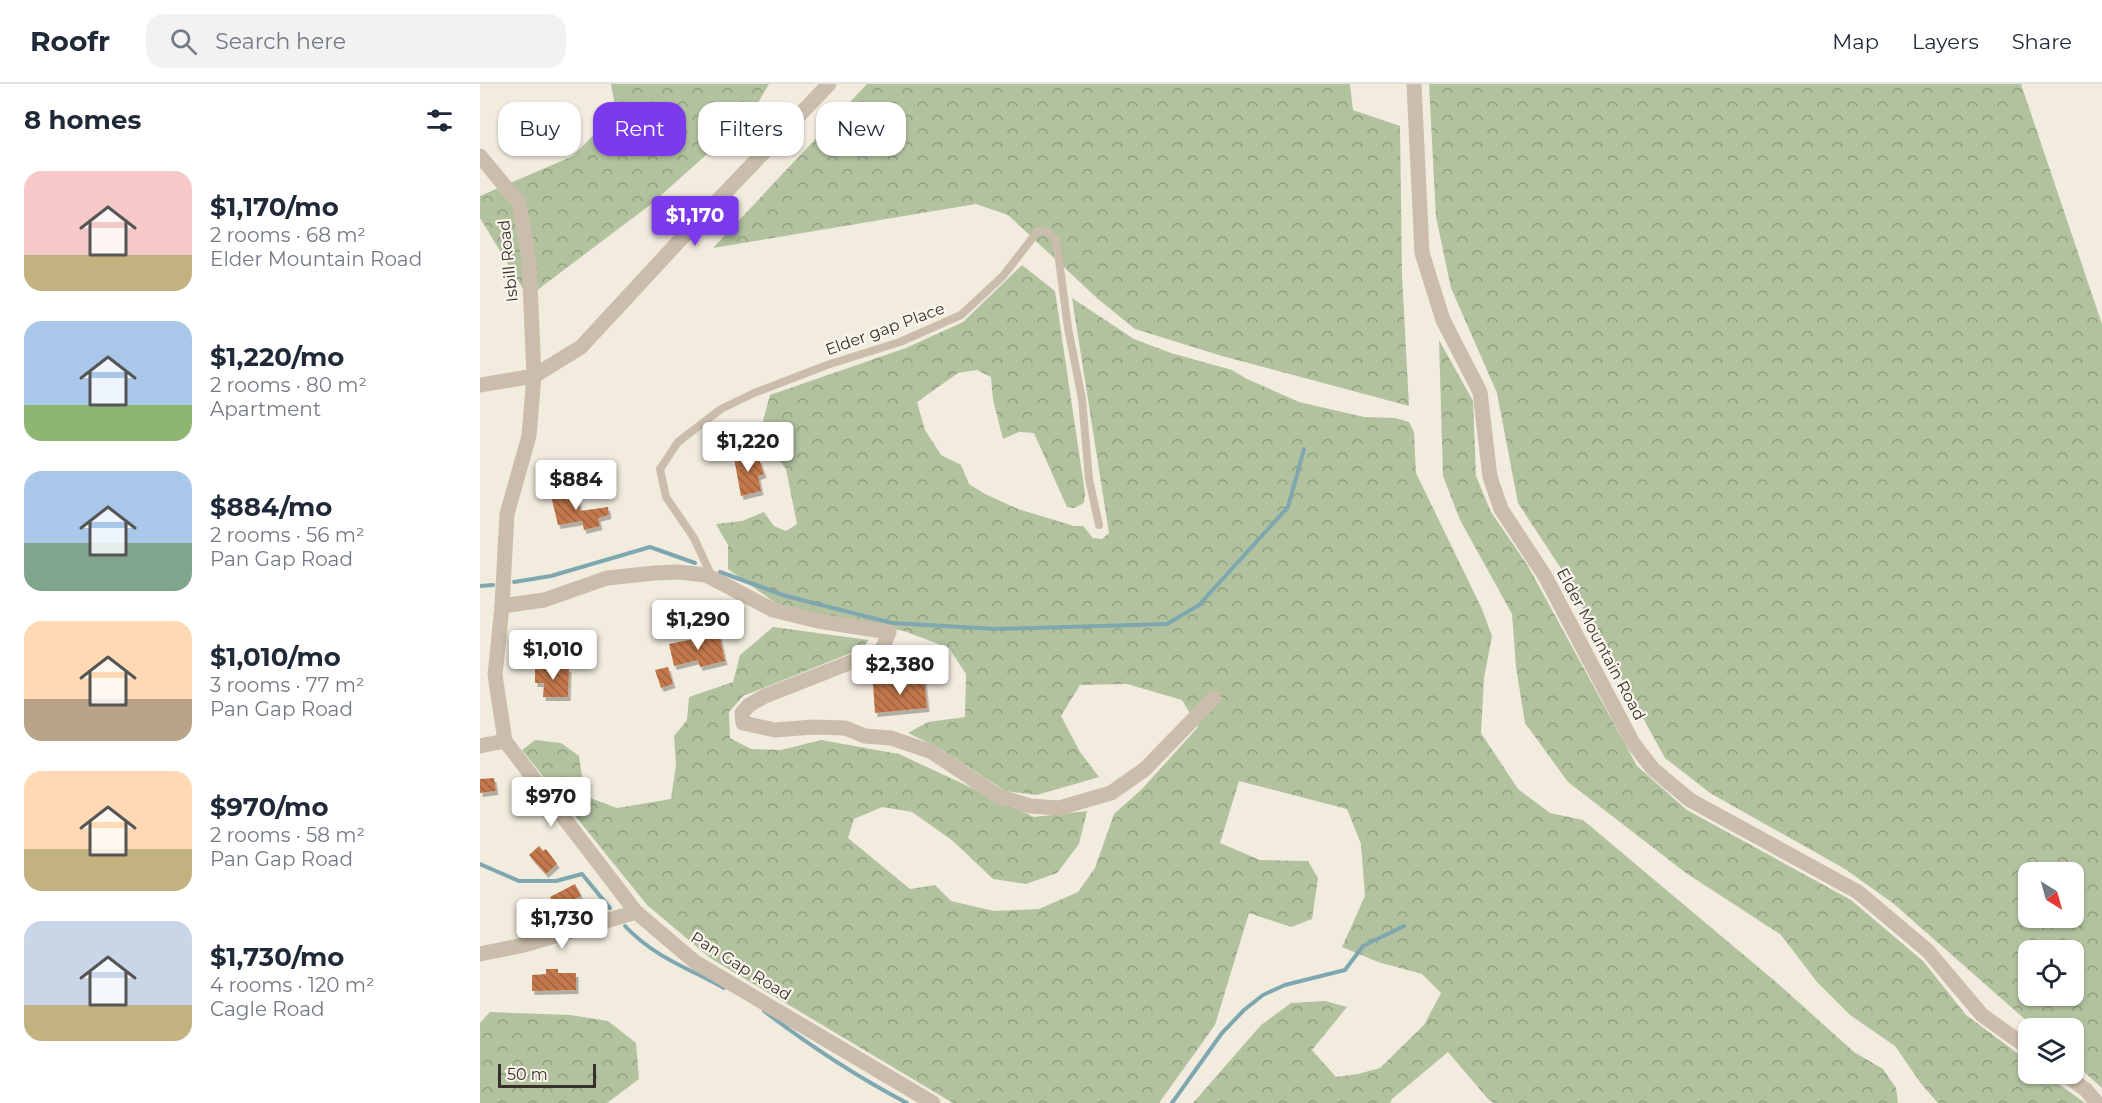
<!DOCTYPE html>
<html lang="en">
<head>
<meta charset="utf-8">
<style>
  body { margin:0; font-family:Montserrat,sans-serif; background:#f2f2f3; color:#1f2937; height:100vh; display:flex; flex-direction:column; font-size:22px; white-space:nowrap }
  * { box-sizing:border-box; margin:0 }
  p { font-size:20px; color:#747a83 }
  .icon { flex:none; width:33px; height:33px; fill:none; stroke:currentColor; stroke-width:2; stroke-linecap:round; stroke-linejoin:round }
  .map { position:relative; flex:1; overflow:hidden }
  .drawer { display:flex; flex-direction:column; background:#fff; width:480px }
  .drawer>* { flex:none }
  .guide { position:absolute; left:18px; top:18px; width:570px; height:54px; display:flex; gap:12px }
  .needle { width:39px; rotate:143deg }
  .tools { position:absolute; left:1538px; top:778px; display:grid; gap:12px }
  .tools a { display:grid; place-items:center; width:66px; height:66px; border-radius:12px; background:#fff; box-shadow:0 2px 4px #0004; font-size:30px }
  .scale { position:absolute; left:18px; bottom:15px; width:98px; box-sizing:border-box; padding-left:6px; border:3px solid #38302a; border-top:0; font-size:16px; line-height:21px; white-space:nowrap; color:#38302a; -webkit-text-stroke:4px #faf5ec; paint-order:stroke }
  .price { position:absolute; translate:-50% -51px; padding:0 14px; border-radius:6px; background:#fff; color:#222; font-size:20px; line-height:39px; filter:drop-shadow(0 2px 3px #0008) }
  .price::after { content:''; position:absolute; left:50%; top:36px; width:18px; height:14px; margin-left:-9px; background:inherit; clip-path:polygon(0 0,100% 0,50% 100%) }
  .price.active { background:#7c3aed; color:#fff }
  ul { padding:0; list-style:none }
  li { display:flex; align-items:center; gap:18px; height:150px; padding:0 24px }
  li span { display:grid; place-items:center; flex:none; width:168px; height:120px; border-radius:18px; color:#555 }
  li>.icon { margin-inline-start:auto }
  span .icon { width:72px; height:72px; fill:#fffc; stroke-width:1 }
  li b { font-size:26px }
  h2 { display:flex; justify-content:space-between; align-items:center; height:72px; padding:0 24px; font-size:26px }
  .chip { padding:0 21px; border-radius:18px; background:#fff; box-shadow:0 2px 4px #0004; font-size:21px; line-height:54px }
  .chip.active { background:#7c3aed; color:#fff }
  header { display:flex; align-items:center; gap:36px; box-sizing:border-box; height:84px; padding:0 30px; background:#fff; border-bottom:2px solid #e0e1e3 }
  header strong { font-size:28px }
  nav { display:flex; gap:33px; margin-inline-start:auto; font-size:21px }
  .search { width:420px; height:54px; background:#f2f2f3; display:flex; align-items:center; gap:15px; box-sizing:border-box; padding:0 21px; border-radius:18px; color:#747a83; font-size:22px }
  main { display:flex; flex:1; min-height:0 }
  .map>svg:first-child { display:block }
  .forest { fill:url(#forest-crowns); fill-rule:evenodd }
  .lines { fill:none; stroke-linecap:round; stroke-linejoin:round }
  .stream { stroke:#7ea7af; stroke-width:4 }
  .building { fill:url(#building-back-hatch); filter:url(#shadow) }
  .service { stroke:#cbbdab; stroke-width:8 }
  .minor { stroke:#cbbdab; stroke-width:15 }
  .tertiary { stroke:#cbbdab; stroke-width:15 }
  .labels { text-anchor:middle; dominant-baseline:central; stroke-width:4.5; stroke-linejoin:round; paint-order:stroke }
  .street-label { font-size:16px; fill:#38302a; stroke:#faf5ec }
</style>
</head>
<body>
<header>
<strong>Roofr</strong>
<div class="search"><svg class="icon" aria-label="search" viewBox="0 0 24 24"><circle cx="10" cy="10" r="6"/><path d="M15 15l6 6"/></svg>Search here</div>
<nav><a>Map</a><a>Layers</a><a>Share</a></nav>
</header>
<main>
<section class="drawer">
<h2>8 homes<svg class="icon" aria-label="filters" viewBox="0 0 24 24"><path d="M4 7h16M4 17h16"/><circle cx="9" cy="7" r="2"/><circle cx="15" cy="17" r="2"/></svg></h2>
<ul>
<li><span style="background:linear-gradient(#f6c9c9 70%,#c2b280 0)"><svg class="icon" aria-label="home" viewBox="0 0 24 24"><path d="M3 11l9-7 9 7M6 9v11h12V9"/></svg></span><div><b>$1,170/mo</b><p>2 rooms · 68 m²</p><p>Elder Mountain Road</p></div></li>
<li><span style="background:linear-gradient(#a9c7e8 70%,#8fb573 0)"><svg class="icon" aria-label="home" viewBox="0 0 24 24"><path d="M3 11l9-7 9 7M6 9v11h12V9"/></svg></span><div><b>$1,220/mo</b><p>2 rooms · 80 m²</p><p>Apartment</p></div></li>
<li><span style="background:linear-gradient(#a9c7e8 60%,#7fa58c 0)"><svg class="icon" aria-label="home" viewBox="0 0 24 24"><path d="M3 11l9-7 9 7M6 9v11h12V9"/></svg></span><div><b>$884/mo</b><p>2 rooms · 56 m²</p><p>Pan Gap Road</p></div></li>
<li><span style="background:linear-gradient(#ffd9b3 65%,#b9a48a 0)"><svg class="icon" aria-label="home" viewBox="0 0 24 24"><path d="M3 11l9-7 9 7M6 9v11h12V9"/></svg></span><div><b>$1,010/mo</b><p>3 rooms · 77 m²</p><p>Pan Gap Road</p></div></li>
<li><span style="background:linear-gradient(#ffd9b3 65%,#c2b280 0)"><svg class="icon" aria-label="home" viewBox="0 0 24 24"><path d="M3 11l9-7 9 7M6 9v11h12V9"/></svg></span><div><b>$970/mo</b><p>2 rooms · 58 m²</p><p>Pan Gap Road</p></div></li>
<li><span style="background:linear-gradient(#c9d6e8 70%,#c2b280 0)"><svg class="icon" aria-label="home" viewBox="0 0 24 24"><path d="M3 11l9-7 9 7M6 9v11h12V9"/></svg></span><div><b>$1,730/mo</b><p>4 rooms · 120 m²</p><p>Cagle Road</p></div></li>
</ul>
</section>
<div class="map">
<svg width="1622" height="1019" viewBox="0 0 1622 1019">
  <defs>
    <pattern id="forest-crowns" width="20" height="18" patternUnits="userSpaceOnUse" patternTransform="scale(1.5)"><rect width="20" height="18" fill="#b2c29f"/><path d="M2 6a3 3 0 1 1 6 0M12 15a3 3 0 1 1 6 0" fill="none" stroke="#929e82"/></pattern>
    <pattern id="building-back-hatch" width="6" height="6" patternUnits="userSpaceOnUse" patternTransform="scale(1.5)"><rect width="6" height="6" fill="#c3784c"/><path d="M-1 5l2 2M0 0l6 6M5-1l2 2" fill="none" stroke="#9f633f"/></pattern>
    <filter id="shadow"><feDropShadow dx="2.5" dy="4" stdDeviation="0" flood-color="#0004"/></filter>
  </defs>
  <rect width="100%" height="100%" fill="#f2ecdf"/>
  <g class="forest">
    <path d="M131 0H289L271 31 170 121 48 213 0 134V112L93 72 136 28Z"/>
    <path d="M387 0H870L873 26 920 42 922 191 929 322 742 272 655 245 618 215 528 131 496 120 233 164Z"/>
    <path d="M949 0H1541L1622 240V1004L1593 978V945H1556L1414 820 1365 785 1230 709 1185 674 1080 483 1038 419 1017 309 971 204 956 133ZM1548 789H1593V834H1548ZM1548 867H1593V912H1548Z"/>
    <path d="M542 181 575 207 605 409 604 419 594 424 587 423 554 349 539 348 523 355 513 316 511 293 497 286 478 289 437 318 445 346 461 371 481 381 489 400 505 410 538 425 594 442H603L613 454 622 455 629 449 592 214 654 255 691 269 752 286 767 295 819 318 884 333 915 334 929 338 934 348 936 389 1002 525 1012 552 1004 594 1001 649 1038 705 1070 729 1103 736 1296 898 1374 968 1403 985 1416 1004 1418 1019H1014L1009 1016 968 968 912 1015 910 1019H713L781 941 811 919 845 917 867 923 832 966 856 993 878 990 900 984 944 941 961 909 942 890 898 878 862 863 885 812 881 760 867 725 759 697 740 759 780 776 828 777 838 794 832 835 811 843 769 829 735 941 679 1019H473L230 874 167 821 42 666 55 656 81 659 99 672 105 712 137 724 191 715 196 681 194 652 207 636 209 613 253 598 260 571 293 543 389 556 381 565 263 612 249 628 250 654 271 665 301 666 341 656 419 670 554 733 607 727 599 760 577 789 546 800 513 795 473 757 432 728 402 723 374 735 368 754 430 805 455 801 471 817 514 827 559 825 598 808 615 784 634 730 662 705 718 643 702 616 647 600 600 601 581 632 600 668 619 693 557 711 525 707 461 665 428 649 448 638 485 633 486 590 469 564 424 547 304 525 248 485V461L236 440 262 437 284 428 294 442 306 447 317 440 306 385 292 367 276 363 290 311 426 264 483 238Z"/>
    <path d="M959 256 993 317 996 392 1011 428 1048 482 1157 682 1207 726 1371 816 1443 877 1486 931 1548 977V990H1565L1605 1019H1458L1442 1001 1415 962 1370 931 1337 898 1301 851 1206 789 1088 698 1045 639 1036 583 1032 530 980 436 963 392Z"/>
    <path d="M10 928 90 931 128 937 156 959 159 995 127 1019H0V939Z"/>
  </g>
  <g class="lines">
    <g class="stream">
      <path d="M240 488 306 512 412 539 516 545 687 540 719 521 808 423 824 365"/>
      <path d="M34 498 71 492 170 463 215 479"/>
      <path d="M0 502 13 501"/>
      <path d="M0 780 39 797H76L102 790 130 824"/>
      <path d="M145 842C174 873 208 884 244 904"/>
      <path d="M284 927C329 961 377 993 427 1019"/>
      <path d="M692 1019 742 949 764 926 783 911 805 901 865 886 883 862 924 842"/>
    </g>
  </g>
  <g class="building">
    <path d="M270 366 273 376 279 375 284 390 278 392 281 407 261 412 253 369Z"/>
    <path d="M97 407 100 427 128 423 129 431 118 434 120 442 104 446 102 437 78 441 71 412Z"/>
    <path d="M239 550 245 577 220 583 218 576 194 582 189 560Z"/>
    <path d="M55 583 89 584 88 613H63L64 599H55Z"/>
    <path d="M188 583 193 600 181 604 175 586Z"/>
    <path d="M444 595 447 624 395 629 393 599Z"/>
    <path d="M14 694 16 707 0 709V695Z"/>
    <path d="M59 762 63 767 66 765 77 780 66 790 49 771Z"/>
    <path d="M95 800 101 812 95 815 97 818 86 824 84 821 76 825 70 813Z"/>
    <path d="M66 885H78V889H96V906L52 907V891L66 890Z"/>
  </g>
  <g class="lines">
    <path class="service" d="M232 493 214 454 186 413 180 385 198 358 241 325 274 309 347 281 420 258 481 231 523 192 557 148 567 147 575 154 579 176 588 244 602 315 609 395 619 441"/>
    <g class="minor">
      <path d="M349 0 200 156 101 263 54 292 49 352 27 430 22 522 15 591 25 657 156 828 215 878 453 1019"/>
      <path d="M934 0 942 169 963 236 1000 308 1010 393 1021 425 1065 492 1153 659 1173 685 1210 716 1378 808 1448 867 1502 931 1548 964"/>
      <path d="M22 522 64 516 127 494 175 489 198 488 226 491 293 526 338 537 409 548 402 566 285 612 269 621 262 629 263 639 295 646 333 643 365 644 385 652 411 654 452 668 518 712 550 722 579 724 631 709 665 685 734 614"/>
      <path d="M0 662 25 657"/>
      <path d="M0 870 44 861 156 828"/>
      <path d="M1584 990 1606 1006 1617 1019"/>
    </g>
    <path class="tertiary" d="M0 72 39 119 49 176 54 292 0 301"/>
  </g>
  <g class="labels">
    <g class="street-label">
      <text transform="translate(28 177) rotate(-96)">Isbill Road</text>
      <text transform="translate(405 245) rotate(-20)">Elder gap Place</text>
      <text transform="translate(1121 560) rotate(62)">Elder Mountain Road</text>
      <text transform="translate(261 882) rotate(32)">Pan Gap Road</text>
    </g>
  </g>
</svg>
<div class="tools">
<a><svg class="needle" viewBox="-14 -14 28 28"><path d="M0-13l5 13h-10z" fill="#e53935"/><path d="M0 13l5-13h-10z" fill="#747a83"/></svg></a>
<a><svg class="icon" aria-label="locate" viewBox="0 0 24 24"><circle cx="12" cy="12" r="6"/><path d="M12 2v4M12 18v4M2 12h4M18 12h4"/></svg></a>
<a><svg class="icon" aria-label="layers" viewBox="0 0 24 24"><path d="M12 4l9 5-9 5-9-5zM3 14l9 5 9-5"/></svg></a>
</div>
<div class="scale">50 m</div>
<b class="price active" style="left:215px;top:163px">$1,170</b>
<b class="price" style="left:268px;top:389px">$1,220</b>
<b class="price" style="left:96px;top:427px">$884</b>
<b class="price" style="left:218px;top:567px">$1,290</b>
<b class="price" style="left:73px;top:597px">$1,010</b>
<b class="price" style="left:420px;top:612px">$2,380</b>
<b class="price" style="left:71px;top:744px">$970</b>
<b class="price" style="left:82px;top:866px">$1,730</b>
<div class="guide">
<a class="chip">Buy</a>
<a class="chip active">Rent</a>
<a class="chip">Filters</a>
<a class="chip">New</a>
</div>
</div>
</main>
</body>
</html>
